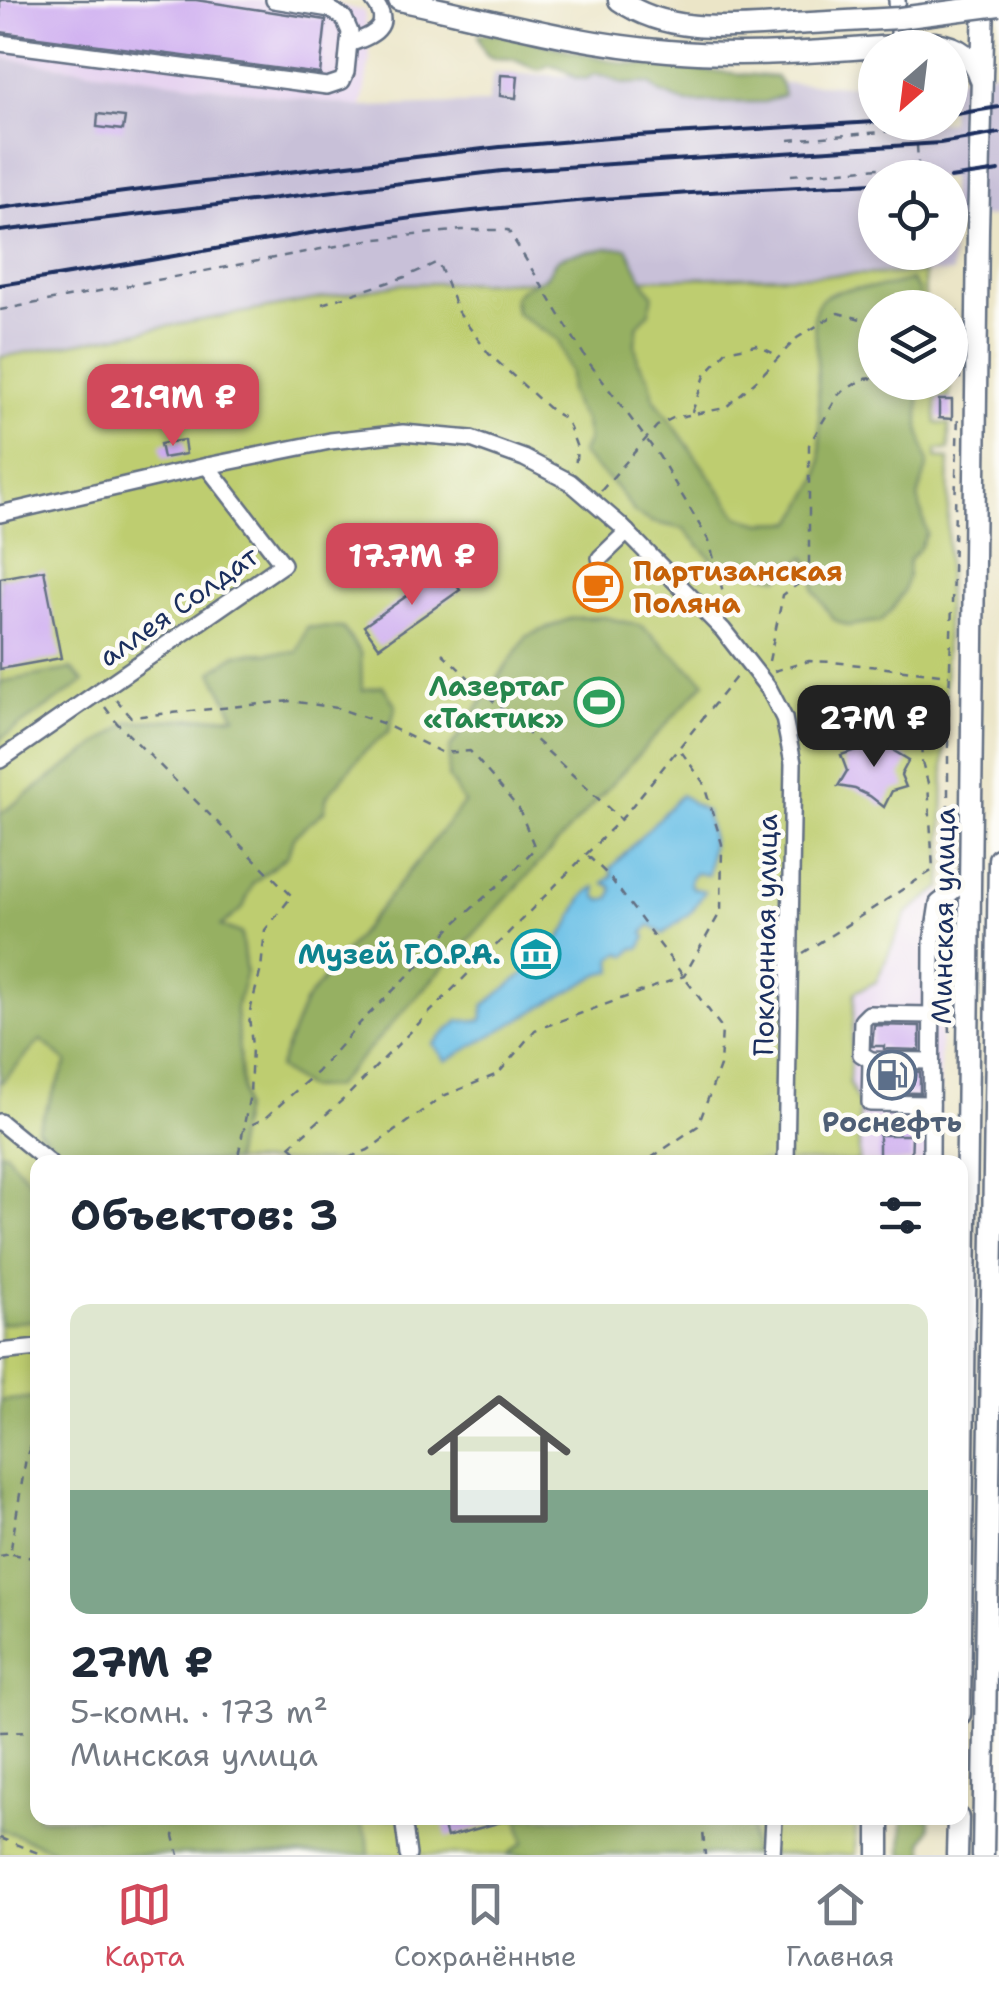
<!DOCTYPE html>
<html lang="ru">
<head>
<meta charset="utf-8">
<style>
  body { margin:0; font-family:"Shantell Sans",sans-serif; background:#f6f6f7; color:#1f2937; height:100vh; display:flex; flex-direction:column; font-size:38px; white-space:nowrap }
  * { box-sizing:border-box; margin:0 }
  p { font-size:32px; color:#747a83 }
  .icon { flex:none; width:55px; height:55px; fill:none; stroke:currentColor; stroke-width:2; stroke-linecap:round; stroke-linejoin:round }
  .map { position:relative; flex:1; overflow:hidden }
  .side { position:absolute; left:30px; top:1155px; width:938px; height:670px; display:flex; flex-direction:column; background:#fff; border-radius:20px; box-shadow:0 5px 15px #0003 }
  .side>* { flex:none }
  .needle { width:65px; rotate:208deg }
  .controls { position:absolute; left:858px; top:30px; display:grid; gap:20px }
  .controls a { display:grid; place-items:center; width:110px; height:110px; border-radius:50%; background:#fff; box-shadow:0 5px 15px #0003; font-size:50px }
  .price { position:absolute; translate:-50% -85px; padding:0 22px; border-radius:20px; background:#d1495b; color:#fff; font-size:32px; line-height:65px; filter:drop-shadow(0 2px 5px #0008) }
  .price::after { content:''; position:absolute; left:50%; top:60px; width:30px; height:22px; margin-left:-15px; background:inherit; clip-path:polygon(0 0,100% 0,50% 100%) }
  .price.on { background:#222; color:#fff }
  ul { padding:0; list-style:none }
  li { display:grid; align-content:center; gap:20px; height:530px; padding:0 40px }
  li span { display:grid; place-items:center; height:310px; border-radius:20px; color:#555 }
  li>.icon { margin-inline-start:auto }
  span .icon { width:180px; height:180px; fill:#fffc; stroke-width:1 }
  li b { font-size:42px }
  h2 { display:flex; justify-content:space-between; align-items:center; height:120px; padding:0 40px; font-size:42px }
  .tabs { display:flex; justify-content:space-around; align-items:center; height:140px; border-top:2px solid #e0e1e3; background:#fff; font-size:28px; color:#747a83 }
  .tabs a { display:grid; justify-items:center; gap:5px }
  .tabs .on { color:#d1495b }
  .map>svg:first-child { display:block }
  .built { fill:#e6d3f0 }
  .industrial { fill:#c8c0d8; fill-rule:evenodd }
  .green { fill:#becd6f; stroke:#6c7e66; stroke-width:2.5 }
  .forest { fill:#96b062; stroke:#587060; stroke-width:2.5 }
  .water { fill:#69bfe6; stroke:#4277a2; stroke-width:2.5 }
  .building { fill:#cdacf0 }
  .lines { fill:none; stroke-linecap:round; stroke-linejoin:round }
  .minor-casing { stroke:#646f83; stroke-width:20 }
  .major-casing { stroke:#646f83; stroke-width:25 }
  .path { stroke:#646f83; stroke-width:2.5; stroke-dasharray:8 8; stroke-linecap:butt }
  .minor { stroke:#fff; stroke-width:15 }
  .major { stroke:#fff; stroke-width:20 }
  .rail { stroke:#1b2f5e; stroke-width:4 }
  .major-bridge-casing { stroke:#646f83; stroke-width:25; stroke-linecap:butt }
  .major-bridge { stroke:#fff; stroke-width:20 }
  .labels { text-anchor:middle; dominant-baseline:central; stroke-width:9; stroke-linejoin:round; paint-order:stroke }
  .food-label { font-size:28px; font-weight:bold; fill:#c56008; stroke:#fdfcf7; text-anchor:start }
  .street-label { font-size:28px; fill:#1b2f5e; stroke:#fdfcf7 }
  .leisure-label { font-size:28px; font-weight:bold; fill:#27864d; stroke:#fdfcf7; text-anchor:end }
  .culture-label { font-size:28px; font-weight:bold; fill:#0d838f; stroke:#fdfcf7; text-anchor:end }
  .service-label { font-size:28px; font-weight:bold; fill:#4e5e75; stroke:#fdfcf7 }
</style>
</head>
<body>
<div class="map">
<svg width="999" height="1855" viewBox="0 0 999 1855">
  <rect width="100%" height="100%" fill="#fdfcf7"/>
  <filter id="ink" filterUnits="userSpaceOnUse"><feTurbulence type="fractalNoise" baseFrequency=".01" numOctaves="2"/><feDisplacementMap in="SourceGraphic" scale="20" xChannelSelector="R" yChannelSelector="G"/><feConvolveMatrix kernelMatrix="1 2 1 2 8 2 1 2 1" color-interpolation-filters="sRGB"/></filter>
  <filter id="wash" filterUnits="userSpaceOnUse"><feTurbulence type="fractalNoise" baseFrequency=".0048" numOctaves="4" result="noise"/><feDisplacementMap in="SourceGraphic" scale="40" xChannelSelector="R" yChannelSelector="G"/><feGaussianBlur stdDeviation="2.25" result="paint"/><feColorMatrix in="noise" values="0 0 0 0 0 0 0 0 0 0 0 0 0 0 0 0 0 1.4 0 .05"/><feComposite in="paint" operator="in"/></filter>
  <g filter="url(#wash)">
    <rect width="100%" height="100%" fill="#ebe5c7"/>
    <g class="built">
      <path d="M0 0H318L364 11 370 58 362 107 0 58Z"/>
      <path d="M942 887 939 1162H859V1105L849 1083 855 992 876 982 907 913Z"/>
    </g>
    <path class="industrial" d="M0 58 362 107 488 103 493 73 875 86V122H950V79L999 70V216L953 220 952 273 400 284 0 357ZM875 178H950V252H875Z"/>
    <path class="green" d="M924 273 925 307 875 308V382H943L950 386 949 398H936V423L949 424V450H937L936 458 949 459 942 887 907 913 876 982 855 992 849 1082 859 1105V1162H38V1818H856L855 1855H0V357L400 284Z"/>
    <g class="forest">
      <path d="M500 33 623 63 776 77 782 85 784 95 765 102 686 103 659 92 652 85 643 83 623 84 605 76 595 74 586 79 576 78 559 67 549 65 540 70C531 68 524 63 516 60 493 55 486 67 478 34Z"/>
      <path d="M607 248H627C636 264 641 280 653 295L649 313 638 325 635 343 638 361 649 377 654 398 739 517 762 523 794 522 818 479 821 460 816 337C803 282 851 291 887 286 895 285 903 282 911 280L919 291V307L875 308V382L919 383V428L928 464 918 497 927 533 920 548 909 560 908 576 903 592 893 608 881 621 848 626 833 619 814 590V570L805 557 779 578 764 575 750 568 735 573 719 567 684 529 652 522 635 513 616 487 581 454 588 439 584 420 575 407 569 391 570 373 558 340 516 313 514 297C521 286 530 285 542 279 551 274 550 266 557 260 569 251 593 252 607 248Z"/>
      <path d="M604 617 642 626 705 682 334 1087 307 1088 278 1068 304 1003 464 803 448 777 450 748 527 636 572 618Z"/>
      <path d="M307 627 343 628 361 654 362 690 383 686 396 706 389 731 363 753 327 796 324 811 293 837 288 855 253 883 243 908 221 926 241 933 246 972 236 1008 243 1108 233 1162H72L37 1129 67 1062 41 1040 0 1084V814L129 722 235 716 212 672 236 654 297 652Z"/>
      <path d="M71 669 84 682 0 739V682Z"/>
      <path d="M0 1152H5L37 1189 38 1320 0 1324Z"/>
      <path d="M37 1397 38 1818H357L368 1839 369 1855H66L0 1829V1401Z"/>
      <path d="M518 1818H751L752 1855H507L524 1842Z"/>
      <path d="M903 1818H930V1828L923 1843 925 1855H902Z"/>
    </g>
    <path class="water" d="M681 795 706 812 712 840 708 875 696 873 691 877 690 885 693 888 705 891 692 911 663 934 650 925 643 933 646 937 640 948H634L627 956 621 953 612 958 613 971 602 973 446 1061 433 1044 459 1021 482 1020 484 1005C512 983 545 960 565 931 576 916 579 894 596 887L597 897 601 900 610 898 613 890 611 886 604 883 613 875 610 869Z"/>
    <g id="blocks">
      <g class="building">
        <path d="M0 0H196L326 20 320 74 0 32Z"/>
        <path d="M501 75 518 76 516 98 500 96Z"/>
        <path d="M98 114 125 117 123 130 97 127Z"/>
        <path d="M950 345 961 346 960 378H950Z"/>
        <path d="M939 400H952V419L939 418Z"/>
        <path d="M184 440 186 454 163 458 160 444Z"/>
        <path d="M445 569 460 590 379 647 364 626Z"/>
        <path d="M44 570 61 658 0 669V578Z"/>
        <path d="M864 736 877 743 891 737 894 751 909 760 901 775 906 787 892 791 884 807 870 796 855 789 838 786 847 771 841 755 856 750Z"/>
        <path d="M874 1025 920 1026V1050L884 1049V1046H872Z"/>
        <path d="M884 1071 920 1072V1093L883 1092Z"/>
        <path d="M879 1135H912L911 1162H879Z"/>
        <path d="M441 1818H505V1821L447 1837Z"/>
      </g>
    </g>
  </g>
  <g filter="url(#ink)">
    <use href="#blocks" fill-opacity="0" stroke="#646f83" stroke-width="2.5"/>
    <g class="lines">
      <g class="minor-casing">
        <g id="minor">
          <path d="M897 0 900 45"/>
          <path d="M0 43 327 86 342 81 346 72 350 32 344 18 330 9 274 0"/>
          <path d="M349 44C372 36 395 27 373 0"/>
          <path d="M0 514 207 466 330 441 403 433 471 439 524 458 570 482 619 524 723 630 769 689 784 718 793 763 786 1162"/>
          <path d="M600 558 627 532"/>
          <path d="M0 760 283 564 207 466"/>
          <path d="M871 1060 870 1103 931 1104"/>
          <path d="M931 1061 871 1060 861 1054 862 1021 869 1014 931 1015"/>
          <path d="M0 1122 49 1162"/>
          <path d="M931 1162 932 942 938 903 970 878"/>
          <path d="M0 1352 38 1348"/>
          <path d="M403 1818 408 1855"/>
          <path d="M772 1855 774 1818"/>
        </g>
      </g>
      <g class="major-casing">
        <g id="major">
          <path d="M399 0C488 19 577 44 668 51 757 59 846 49 934 43 956 46 974 56 980 78"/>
          <path d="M619 0C670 36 735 27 793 24"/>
          <path d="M960 1714 978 229 984 0"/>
          <path d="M879 1855V1818"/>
          <path d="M957 1855 958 1818"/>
          <path d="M983 1855 999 859"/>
        </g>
      </g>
      <g class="path">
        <path d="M789 140 916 129 919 178"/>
        <path d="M791 175 918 165"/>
        <path d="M322 304 405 277 438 262 458 312 489 354 552 411 567 420 577 448 575 470"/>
        <path d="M0 310 368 240 462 230H508L587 360 659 456 709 541 726 603 725 611"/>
        <path d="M956 350 957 304"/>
        <path d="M950 376 958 380"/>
        <path d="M692 412 706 373 726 351 756 345 779 356"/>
        <path d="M601 491 657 426 673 418 725 408 760 377 797 338 838 313 865 320 875 338"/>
        <path d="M442 653 620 819"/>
        <path d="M769 661 783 595 809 576V445L839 394 863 379 875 378"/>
        <path d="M774 671 809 661 833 662 949 675"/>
        <path d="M116 699 131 717 291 701 337 708 382 723 443 753 470 751 519 809 535 848 513 872 452 926 415 969 361 1022 317 1072 265 1118 243 1129"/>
        <path d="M105 707 117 723 292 896 265 930 261 969 249 1015 252 1047 250 1094 237 1162"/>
        <path d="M588 856 608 875 722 1028 720 1066 698 1126 645 1162"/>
        <path d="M948 876V730L958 414"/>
        <path d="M948 944 950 1036"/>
        <path d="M803 953 933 870 928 783 922 762 921 739 946 731"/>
        <path d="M290 1146 300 1155 338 1162 368 1150 443 1096 498 1074 535 1030 684 976 721 911 722 844 703 782 678 747"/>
        <path d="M285 1162 290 1146 346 1097 624 816 736 677"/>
        <path d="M12 1554 38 1559"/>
        <path d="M0 1556 10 1554 26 1458 38 1427"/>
        <path d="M0 1732 38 1731"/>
        <path d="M177 1818 174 1836 179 1855"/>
        <path d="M702 1818 705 1855"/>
        <path d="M0 1838 43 1855"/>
      </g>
      <use href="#minor" class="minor"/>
      <use href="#major" class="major"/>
      <g class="rail">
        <path d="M950 115 999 107"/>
        <path d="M950 178 999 171"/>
        <path d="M0 208 187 184 500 147 621 137 875 122"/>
        <path d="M0 231 502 171 940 143 999 133"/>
        <path d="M0 285C138 264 274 236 413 218 566 198 721 191 875 183"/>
      </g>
      <g class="major-bridge-casing">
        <path id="major-bridge" d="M793 24 900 18 999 5"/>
      </g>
      <use href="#major-bridge" class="major-bridge"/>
    </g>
  </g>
  <defs>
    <g id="cafe-ring" transform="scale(2.5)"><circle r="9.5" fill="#fdfcf7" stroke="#e8710a" stroke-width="1.5"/><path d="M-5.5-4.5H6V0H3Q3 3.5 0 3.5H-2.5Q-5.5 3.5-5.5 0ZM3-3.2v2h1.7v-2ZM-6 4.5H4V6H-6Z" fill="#e8710a"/></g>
    <g id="stadium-ring" transform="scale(2.5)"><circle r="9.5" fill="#fdfcf7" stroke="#2e9e5b" stroke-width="1.5"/><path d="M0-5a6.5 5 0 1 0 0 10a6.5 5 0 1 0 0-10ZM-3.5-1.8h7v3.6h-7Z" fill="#2e9e5b"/></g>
    <g id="museum-ring" transform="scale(2.5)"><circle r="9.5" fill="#fdfcf7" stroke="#0f9aa8" stroke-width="1.5"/><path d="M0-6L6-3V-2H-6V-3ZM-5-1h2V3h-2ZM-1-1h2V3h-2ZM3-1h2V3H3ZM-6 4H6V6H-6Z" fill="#0f9aa8"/></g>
    <g id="fuel-ring" transform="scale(2.5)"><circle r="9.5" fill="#fdfcf7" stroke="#5c6f8a" stroke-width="1.5"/><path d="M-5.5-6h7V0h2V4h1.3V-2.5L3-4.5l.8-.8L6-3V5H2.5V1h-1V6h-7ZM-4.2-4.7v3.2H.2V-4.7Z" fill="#5c6f8a"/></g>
  </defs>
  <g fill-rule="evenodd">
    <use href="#cafe-ring" x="598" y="587"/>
    <use href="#stadium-ring" x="599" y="702"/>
    <use href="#museum-ring" x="536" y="954"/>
    <use href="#fuel-ring" x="892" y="1075"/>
  </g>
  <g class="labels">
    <g class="food-label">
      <text x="633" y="571">Партизанская<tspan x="633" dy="32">Поляна</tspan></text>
    </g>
    <g class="street-label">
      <text transform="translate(178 606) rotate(-35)">аллея Солдат</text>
      <text transform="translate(943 916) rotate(-89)">Минская улица</text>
      <text transform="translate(765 935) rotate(-89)">Поклонная улица</text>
    </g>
    <g class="leisure-label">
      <text x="564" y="686">Лазертаг<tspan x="564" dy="32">«Тактик»</tspan></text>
    </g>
    <g class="culture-label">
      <text x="501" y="954">Музей Г.О.Р.А.</text>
    </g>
    <g class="service-label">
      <text x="892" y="1122">Роснефть</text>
    </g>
  </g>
</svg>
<div class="controls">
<a><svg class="needle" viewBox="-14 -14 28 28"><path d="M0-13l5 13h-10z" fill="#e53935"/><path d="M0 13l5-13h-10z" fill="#747a83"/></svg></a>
<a><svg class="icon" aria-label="locate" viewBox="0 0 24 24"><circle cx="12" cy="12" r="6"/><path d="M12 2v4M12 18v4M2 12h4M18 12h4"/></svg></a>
<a><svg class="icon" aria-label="layers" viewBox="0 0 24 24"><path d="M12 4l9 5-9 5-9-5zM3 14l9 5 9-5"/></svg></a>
</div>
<b class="price" style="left:173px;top:449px">21.9M ₽</b>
<b class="price" style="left:412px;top:608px">17.7M ₽</b>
<b class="price on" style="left:874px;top:770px">27M ₽</b>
<section class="side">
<h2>Объектов: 3<svg class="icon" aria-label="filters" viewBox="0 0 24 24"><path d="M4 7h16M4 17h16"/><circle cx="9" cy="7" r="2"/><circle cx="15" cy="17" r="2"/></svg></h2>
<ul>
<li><span style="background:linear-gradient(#dfe7d0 60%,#7fa58c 0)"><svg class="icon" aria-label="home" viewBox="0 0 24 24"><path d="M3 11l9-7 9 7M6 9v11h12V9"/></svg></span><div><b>27M ₽</b><p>5-комн. · 173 m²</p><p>Минская улица</p></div></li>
</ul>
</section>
</div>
<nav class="tabs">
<a class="on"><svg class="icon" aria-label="map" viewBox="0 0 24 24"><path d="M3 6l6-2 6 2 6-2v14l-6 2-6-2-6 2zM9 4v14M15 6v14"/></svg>Карта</a>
<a><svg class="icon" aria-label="saved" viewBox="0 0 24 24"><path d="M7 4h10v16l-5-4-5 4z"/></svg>Сохранённые</a>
<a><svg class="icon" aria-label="home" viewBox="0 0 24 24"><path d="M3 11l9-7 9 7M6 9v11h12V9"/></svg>Главная</a>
</nav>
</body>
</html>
